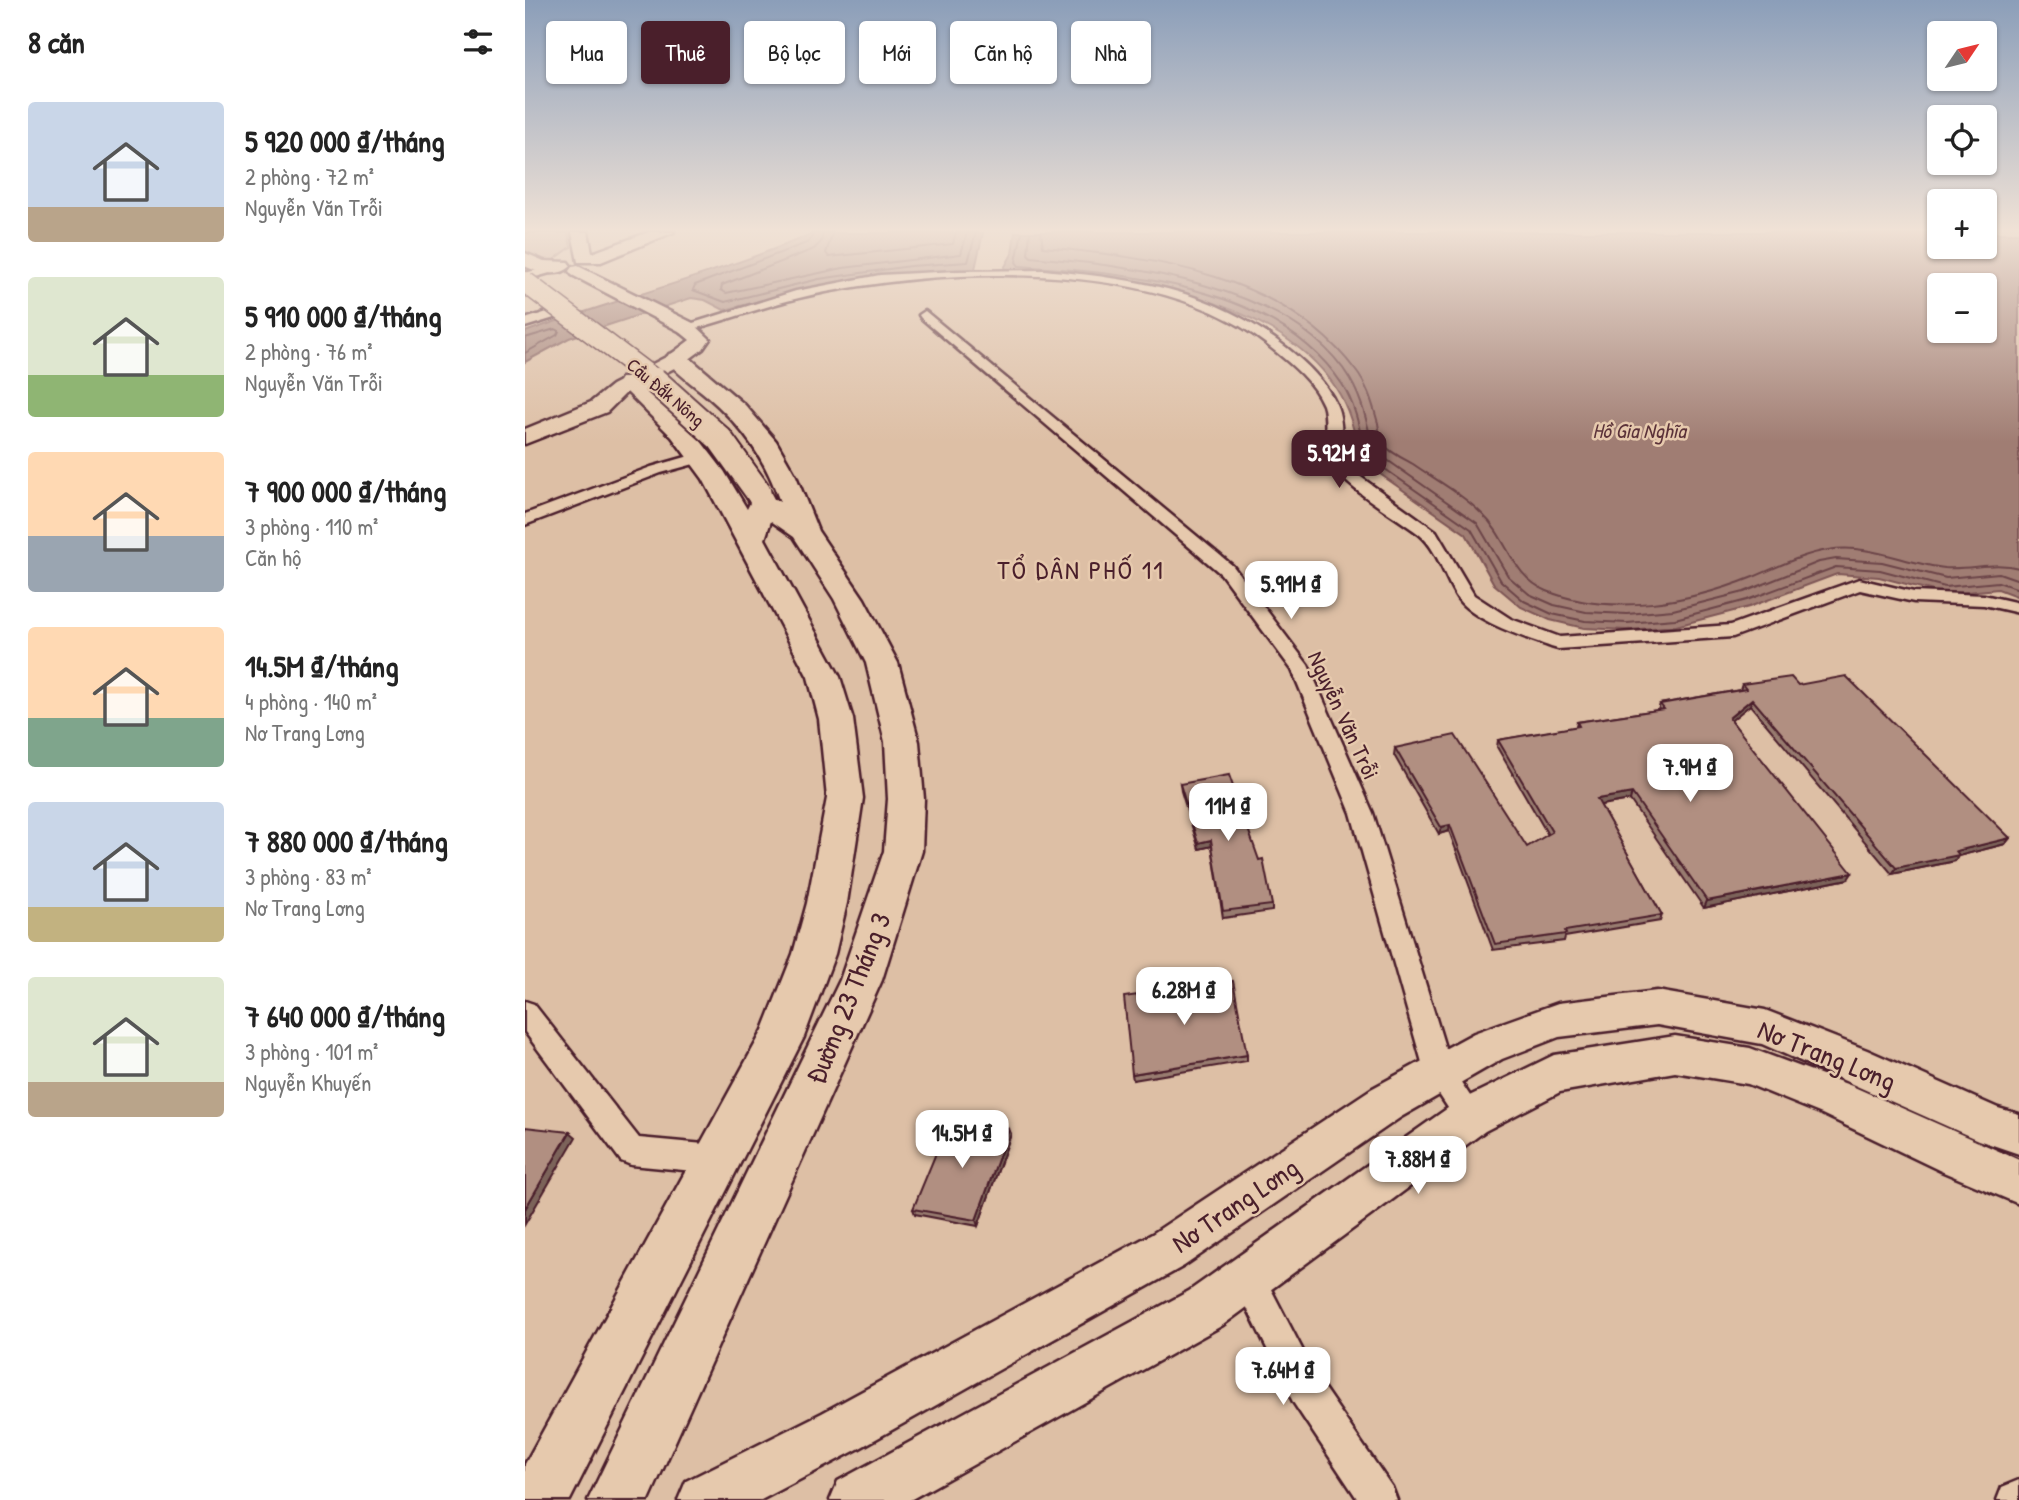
<!DOCTYPE html>
<html lang="vi">
<head>
<meta charset="utf-8">
<style>
  body { margin:0; font-family:"Patrick Hand",sans-serif; background:#f6f6f6; color:#222; height:100vh; display:flex; flex-direction:column; font-size:26px; white-space:nowrap }
  * { box-sizing:border-box; margin:0 }
  p { font-size:23px; color:#767676 }
  .icon { flex:none; width:38px; height:38px; fill:none; stroke:currentColor; stroke-width:2; stroke-linecap:round; stroke-linejoin:round }
  .map { position:relative; flex:1; overflow:hidden }
  .side { display:flex; flex-direction:column; background:#fff; width:525px }
  .side>* { flex:none }
  .hud { position:absolute; left:21px; top:21px; width:665px; height:63px; display:flex; gap:14px }
  .needle { width:46px; rotate:55deg }
  .buttons { position:absolute; left:1402px; top:21px; display:grid; gap:14px }
  .buttons a { display:grid; place-items:center; width:70px; height:70px; border-radius:7px; background:#fff; box-shadow:0 2px 5px #0004; font-size:35px }
  .price { position:absolute; translate:-50% -60px; padding:0 16px; border-radius:14px; background:#fff; color:#222; font-size:23px; line-height:46px; filter:drop-shadow(0 2px 4px #0008) }
  .price::after { content:''; position:absolute; left:50%; top:42px; width:21px; height:16px; margin-left:-10px; background:inherit; clip-path:polygon(0 0,100% 0,50% 100%) }
  .price.current { background:#4a1f2b; color:#fff }
  ul { padding:0; list-style:none }
  li { display:flex; align-items:center; gap:21px; height:175px; padding:0 28px }
  li span { display:grid; place-items:center; flex:none; width:196px; height:140px; border-radius:7px; color:#555 }
  li>.icon { margin-inline-start:auto }
  span .icon { width:84px; height:84px; fill:#fffc; stroke-width:1 }
  li b { font-size:30px }
  h2 { display:flex; justify-content:space-between; align-items:center; height:84px; padding:0 28px; font-size:30px }
  .chip { padding:0 24px; border-radius:7px; background:#fff; box-shadow:0 2px 5px #0004; font-size:24px; line-height:63px }
  .chip.current { background:#4a1f2b; color:#fff }
  main { display:flex; flex:1; min-height:0 }
  .map>svg:first-child { display:block }
  .green { fill:#c4a491; stroke:#87625e; stroke-width:2 }
  .water { fill:#a07d73; stroke:#7e5756; stroke-width:2; fill-rule:evenodd }
  .lines { fill:none; stroke-linecap:round; stroke-linejoin:round }
  .shore { stroke:#6c4548; stroke-width:2 }
  .street-casing { stroke:#4a1f2b; stroke-width:5 }
  .secondary-casing { stroke:#4a1f2b; stroke-width:5 }
  .primary-casing { stroke:#4a1f2b; stroke-width:5 }
  .street { fill:#e6c9ad; fill-rule:evenodd }
  .secondary { fill:#e6c9ad; fill-rule:evenodd }
  .primary { fill:#e6c9ad; fill-rule:evenodd }
  .primary-bridge-far1-casing { stroke:#4a1f2b; stroke-width:23; stroke-linecap:butt }
  .primary-bridge-casing { stroke:#4a1f2b; stroke-width:29; stroke-linecap:butt }
  .primary-bridge-far1 { stroke:#e6c9ad; stroke-width:20 }
  .primary-bridge { stroke:#e6c9ad; stroke-width:25 }
  .wall { fill:#987b6f; stroke:#4a1f2b; stroke-width:2 }
  .shaded-wall { fill:#7c645a; stroke:#4a1f2b; stroke-width:2 }
  .building { fill:#b18f81; stroke:#4a1f2b; stroke-width:2 }
  .labels { text-anchor:middle; dominant-baseline:central; stroke-width:5; stroke-linejoin:round; paint-order:stroke }
  .far-street-label { font-size:19px; fill:#4a1f2b; stroke:#e6c9ad }
  .far-water-label { font-size:21px; font-style:italic; fill:#5b3239; stroke:#e6c9ad }
  .street-label { font-size:23px; fill:#4a1f2b; stroke:#e6c9ad }
  .quarter-label { font-size:26px; letter-spacing:2px; fill:#4a1f2b; stroke:#e6c9ad }
  .near-street-label { font-size:28px; fill:#4a1f2b; stroke:#e6c9ad }
</style>
</head>
<body>
<main>
<section class="side">
<h2>8 căn<svg class="icon" aria-label="filters" viewBox="0 0 24 24"><path d="M4 7h16M4 17h16"/><circle cx="9" cy="7" r="2"/><circle cx="15" cy="17" r="2"/></svg></h2>
<ul>
<li><span style="background:linear-gradient(#c9d6e8 75%,#b9a48a 0)"><svg class="icon" aria-label="home" viewBox="0 0 24 24"><path d="M3 11l9-7 9 7M6 9v11h12V9"/></svg></span><div><b>5 920 000 ₫/tháng</b><p>2 phòng · 72 m²</p><p>Nguyễn Văn Trỗi</p></div></li>
<li><span style="background:linear-gradient(#dfe7d0 70%,#8fb573 0)"><svg class="icon" aria-label="home" viewBox="0 0 24 24"><path d="M3 11l9-7 9 7M6 9v11h12V9"/></svg></span><div><b>5 910 000 ₫/tháng</b><p>2 phòng · 76 m²</p><p>Nguyễn Văn Trỗi</p></div></li>
<li><span style="background:linear-gradient(#ffd9b3 60%,#9aa5b1 0)"><svg class="icon" aria-label="home" viewBox="0 0 24 24"><path d="M3 11l9-7 9 7M6 9v11h12V9"/></svg></span><div><b>7 900 000 ₫/tháng</b><p>3 phòng · 110 m²</p><p>Căn hộ</p></div></li>
<li><span style="background:linear-gradient(#ffd9b3 65%,#7fa58c 0)"><svg class="icon" aria-label="home" viewBox="0 0 24 24"><path d="M3 11l9-7 9 7M6 9v11h12V9"/></svg></span><div><b>14.5M ₫/tháng</b><p>4 phòng · 140 m²</p><p>Nơ Trang Lơng</p></div></li>
<li><span style="background:linear-gradient(#c9d6e8 75%,#c2b280 0)"><svg class="icon" aria-label="home" viewBox="0 0 24 24"><path d="M3 11l9-7 9 7M6 9v11h12V9"/></svg></span><div><b>7 880 000 ₫/tháng</b><p>3 phòng · 83 m²</p><p>Nơ Trang Lơng</p></div></li>
<li><span style="background:linear-gradient(#dfe7d0 75%,#b9a48a 0)"><svg class="icon" aria-label="home" viewBox="0 0 24 24"><path d="M3 11l9-7 9 7M6 9v11h12V9"/></svg></span><div><b>7 640 000 ₫/tháng</b><p>3 phòng · 101 m²</p><p>Nguyễn Khuyến</p></div></li>
</ul>
</section>
<div class="map">
<svg width="1494" height="1500" viewBox="0 0 1494 1500">
  <rect width="100%" height="100%" fill="#ddbfa5"/>
  <filter id="ink" filterUnits="userSpaceOnUse"><feTurbulence type="fractalNoise" baseFrequency=".0143" numOctaves="2"/><feDisplacementMap in="SourceGraphic" scale="14" xChannelSelector="R" yChannelSelector="G"/><feConvolveMatrix kernelMatrix="1 2 1 2 8 2 1 2 1" color-interpolation-filters="sRGB"/></filter>
  <g filter="url(#ink)">
    <path class="green" d="M0 233H43L46 247 23 264 10 263 8 256 0 251Z"/>
    <g class="water">
      <path d="M490 232H1414V247H1460V233H1494V597L1473 589 1420 594 1354 577 1312 574 1224 607 1151 626 1102 630 1059 628 1025 620 996 607 969 584 941 534 832 458C829 340 688 292 590 280 552 276 515 275 477 272L487 254ZM1414 285H1460V331H1414Z"/>
      <path d="M289 233H458L450 269 386 273 295 286 199 310 180 300 166 298 44 338 0 362V332C96 298 195 273 289 233Z"/>
    </g>
    <g class="lines">
      <g class="shore">
        <path d="M289 232 284 242 170 285 168 290 200 302 294 279 385 266 443 262 451 232"/>
        <path d="M298 232 296 242 289 249 197 285 196 290 201 293 318 268 436 254 442 232"/>
        <path d="M308 232 301 253 304 257 428 244 431 232"/>
        <path d="M497 232 491 262 494 266C602 273 751 285 817 384 831 405 835 431 840 455L946 529 976 581 999 601 1027 614 1060 621 1102 623 1150 619 1222 600 1311 567 1355 570 1420 587 1473 582 1494 589"/>
        <path d="M505 232 503 254 506 257C605 266 768 284 825 379 838 401 843 426 848 450L952 523 983 576 1004 594 1029 605 1061 612 1102 614 1148 610 1219 592 1294 562 1311 559 1357 562 1421 578 1474 573 1494 580"/>
        <path d="M516 232 518 247C631 258 759 274 831 371 843 386 848 406 853 423 854 430 855 440 859 445 866 453 879 459 888 464 911 480 937 494 957 514 983 538 986 576 1022 591 1086 617 1166 602 1228 577 1253 567 1277 554 1303 550 1345 543 1380 564 1420 568 1446 570 1469 561 1494 568"/>
        <path d="M0 338 30 329 34 331 32 335 0 353"/>
      </g>
      <g class="street-casing">
        <g id="street">
          <path d="M35 264 39 265V269L0 280V273Z"/>
          <path d="M519 270C613 280 685 288 762 348 781 363 801 382 811 404 821 425 812 450 826 470L911 531 949 595 986 619 1035 637 1206 625 1334 579 1389 592 1459 595 1494 603V613L1459 605 1389 602 1335 590 1208 637 1033 649 1026 647C1000 637 950 622 933 599 920 580 913 550 895 535 868 514 823 491 805 462 796 446 804 422 798 405 787 379 761 360 740 343 630 256 409 267 278 297 239 306 200 321 161 331L155 327 271 291 355 275 433 271Z"/>
          <path d="M38 307 42 308V314L0 327V319Z"/>
          <path d="M400 311 708 566 783 665 848 813 926 1067 959 1117 955 1126 945 1130 935 1126 900 1073 826 813 767 670 696 574 396 318 394 315Z"/>
          <path d="M175 453 183 458 180 461 136 473 0 525V514L126 467Z"/>
          <path d="M0 1001 9 1004 114 1138 190 1145 200 1149 205 1159 200 1169 190 1173 106 1165 96 1161 0 1032Z"/>
          <path d="M724 1263 735 1268 792 1378 867 1487 872 1500H833L768 1402 708 1279 713 1268Z"/>
          <path d="M1494 1480V1500H1472L1477 1487Z"/>
        </g>
      </g>
      <g class="secondary-casing">
        <g id="secondary">
          <path d="M47 232H63L67 253 124 232H149L76 262H53Z"/>
          <path d="M53 266 168 323 185 339 178 349 159 363 101 393 82 412 0 444V429L66 402 87 385 145 355 165 340 154 331 47 275 44 271 47 267Z"/>
          <path d="M1132 991 1240 1010 1342 1050 1473 1108 1494 1114V1154L1453 1140 1237 1044 1132 1025 1034 1037 977 1059 876 1117 659 1266 333 1449 236 1500H153L161 1481 297 1413 627 1234 846 1089 949 1033 1033 1003Z"/>
          <path d="M1150 1036 1225 1048 1327 1086 1494 1160V1204L1416 1171 1297 1114 1223 1084 1150 1072 1035 1092 960 1131 698 1325 385 1500H305L313 1481 664 1291 930 1103 1029 1055Z"/>
        </g>
      </g>
      <g class="primary-casing">
        <g id="primary">
          <path d="M0 253 19 261 43 262 46 266C35 278 13 273 0 266Z"/>
          <path d="M152 352 160 354 220 405 251 441 271 476 293 531 339 599 373 663 394 742 399 799 397 851 357 980 124 1500H63L315 980 359 851 363 799 360 742 341 663 309 599 269 537 246 521 240 539 315 677 328 719 338 798 322 903 310 954 279 1037 45 1500H0V1464L238 1030 268 954 282 903 302 798 294 719 283 677 178 479 147 437 93 383 96 378H112L165 427 199 471 222 509 225 503 220 492 224 486 233 484 242 486 249 499 255 502C240 458 217 426 182 396 168 384 151 373 141 359L144 354Z"/>
        </g>
      </g>
      <use href="#street" class="street"/>
      <use href="#secondary" class="secondary"/>
      <use href="#primary" class="primary"/>
      <g class="primary-bridge-far1-casing">
        <path id="primary-bridge-far1" d="M0 282 131 381"/>
      </g>
      <g class="primary-bridge-casing">
        <path id="primary-bridge" d="M129 380 195 439 233 492"/>
      </g>
      <use href="#primary-bridge-far1" class="primary-bridge-far1"/>
      <use href="#primary-bridge" class="primary-bridge"/>
    </g>
    <g class="wall">
      <path d="M1217 684 1273 685 1485 838 1480 844 1433 856 1430 861 1367 874 1225 705 1206 720 1323 879 1179 908 1105 800 1075 805 1137 915 1135 921 1040 937 1039 941 968 950 924 831 914 834 869 755 870 748 1002 847 1023 835 972 747 973 740 1051 727 1052 722 1133 710 1135 704 1215 690Z"/>
      <path d="M655 784 747 905V911L698 918 687 846 674 849 656 791Z"/>
      <path d="M722 1055V1061L608 1080 607 1074Z"/>
      <path d="M484 1129 486 1134 453 1226 390 1214 388 1209Z"/>
    </g>
    <g class="shaded-wall">
      <path d="M1227 699 1225 705 1202 724 1204 718Z"/>
      <path d="M1107 793 1105 800 1070 806 1072 799Z"/>
      <path d="M925 825 924 831 914 834 916 827Z"/>
      <path d="M1485 838 1480 844 1433 856 1430 861 1367 874 1371 868 1431 851Z"/>
      <path d="M686 840 687 846 674 849 673 843Z"/>
      <path d="M1327 873 1323 879 1179 908 1182 901Z"/>
      <path d="M484 1129 486 1134 453 1226 451 1220Z"/>
      <path d="M45 1132 51 1137 0 1224V1209Z"/>
    </g>
    <g class="building">
      <path d="M1321 676 1485 838 1431 851 1434 855 1371 868 1227 699 1204 718 1327 873 1182 901 1107 793 1072 799 1137 915 1040 931 1041 934 970 944 925 825 916 827 870 748 930 735 1002 847 1027 832 973 740 1054 726 1052 722 1139 709 1135 704 1221 689 1217 684 1266 677 1273 685Z"/>
      <path d="M704 775 734 860 738 859 747 905 698 911 686 840 673 843 655 784Z"/>
      <path d="M708 981 722 1055 607 1074 599 997Z"/>
      <path d="M425 1119 484 1129 451 1220 388 1209Z"/>
      <path d="M0 1127 45 1132 0 1209Z"/>
    </g>
  </g>
  <linearGradient id="sky" x2="0" y2="1"><stop stop-color="#8b9eb9"/><stop offset="0.52" stop-color="#f0e2d6"/><stop offset="1" stop-color="#f0e2d6" stop-opacity="0"/></linearGradient>
  <rect width="1494" height="442" fill="url(#sky)"/>
  <g class="labels">
    <g class="far-street-label">
      <text transform="translate(141 392) rotate(40)">Cầu Đắk Nông</text>
    </g>
    <g class="far-water-label">
      <text x="1114" y="430">Hồ Gia Nghĩa</text>
    </g>
    <g class="street-label">
      <text transform="translate(819 715) rotate(65)">Nguyễn Văn Trỗi</text>
    </g>
    <g class="quarter-label">
      <text x="556" y="569">TỔ DÂN PHỐ 11</text>
    </g>
    <g class="near-street-label">
      <text transform="translate(323 998) rotate(-68)">Đường 23 Tháng 3</text>
      <text transform="translate(1302 1055) rotate(22)">Nơ Trang Lơng</text>
      <text transform="translate(710 1205) rotate(-34)">Nơ Trang Lơng</text>
    </g>
  </g>
</svg>
<div class="buttons">
<a><svg class="needle" viewBox="-14 -14 28 28"><path d="M0-13l5 13h-10z" fill="#e53935"/><path d="M0 13l5-13h-10z" fill="#767676"/></svg></a>
<a><svg class="icon" aria-label="locate" viewBox="0 0 24 24"><circle cx="12" cy="12" r="6"/><path d="M12 2v4M12 18v4M2 12h4M18 12h4"/></svg></a>
<a>+</a>
<a>−</a>
</div>
<b class="price current" style="left:814px;top:490px">5.92M ₫</b>
<b class="price" style="left:766px;top:621px">5.91M ₫</b>
<b class="price" style="left:1165px;top:804px">7.9M ₫</b>
<b class="price" style="left:703px;top:843px">11M ₫</b>
<b class="price" style="left:659px;top:1027px">6.28M ₫</b>
<b class="price" style="left:437px;top:1170px">14.5M ₫</b>
<b class="price" style="left:893px;top:1196px">7.88M ₫</b>
<b class="price" style="left:758px;top:1407px">7.64M ₫</b>
<div class="hud">
<a class="chip">Mua</a>
<a class="chip current">Thuê</a>
<a class="chip">Bộ lọc</a>
<a class="chip">Mới</a>
<a class="chip">Căn hộ</a>
<a class="chip">Nhà</a>
</div>
</div>
</main>
</body>
</html>
